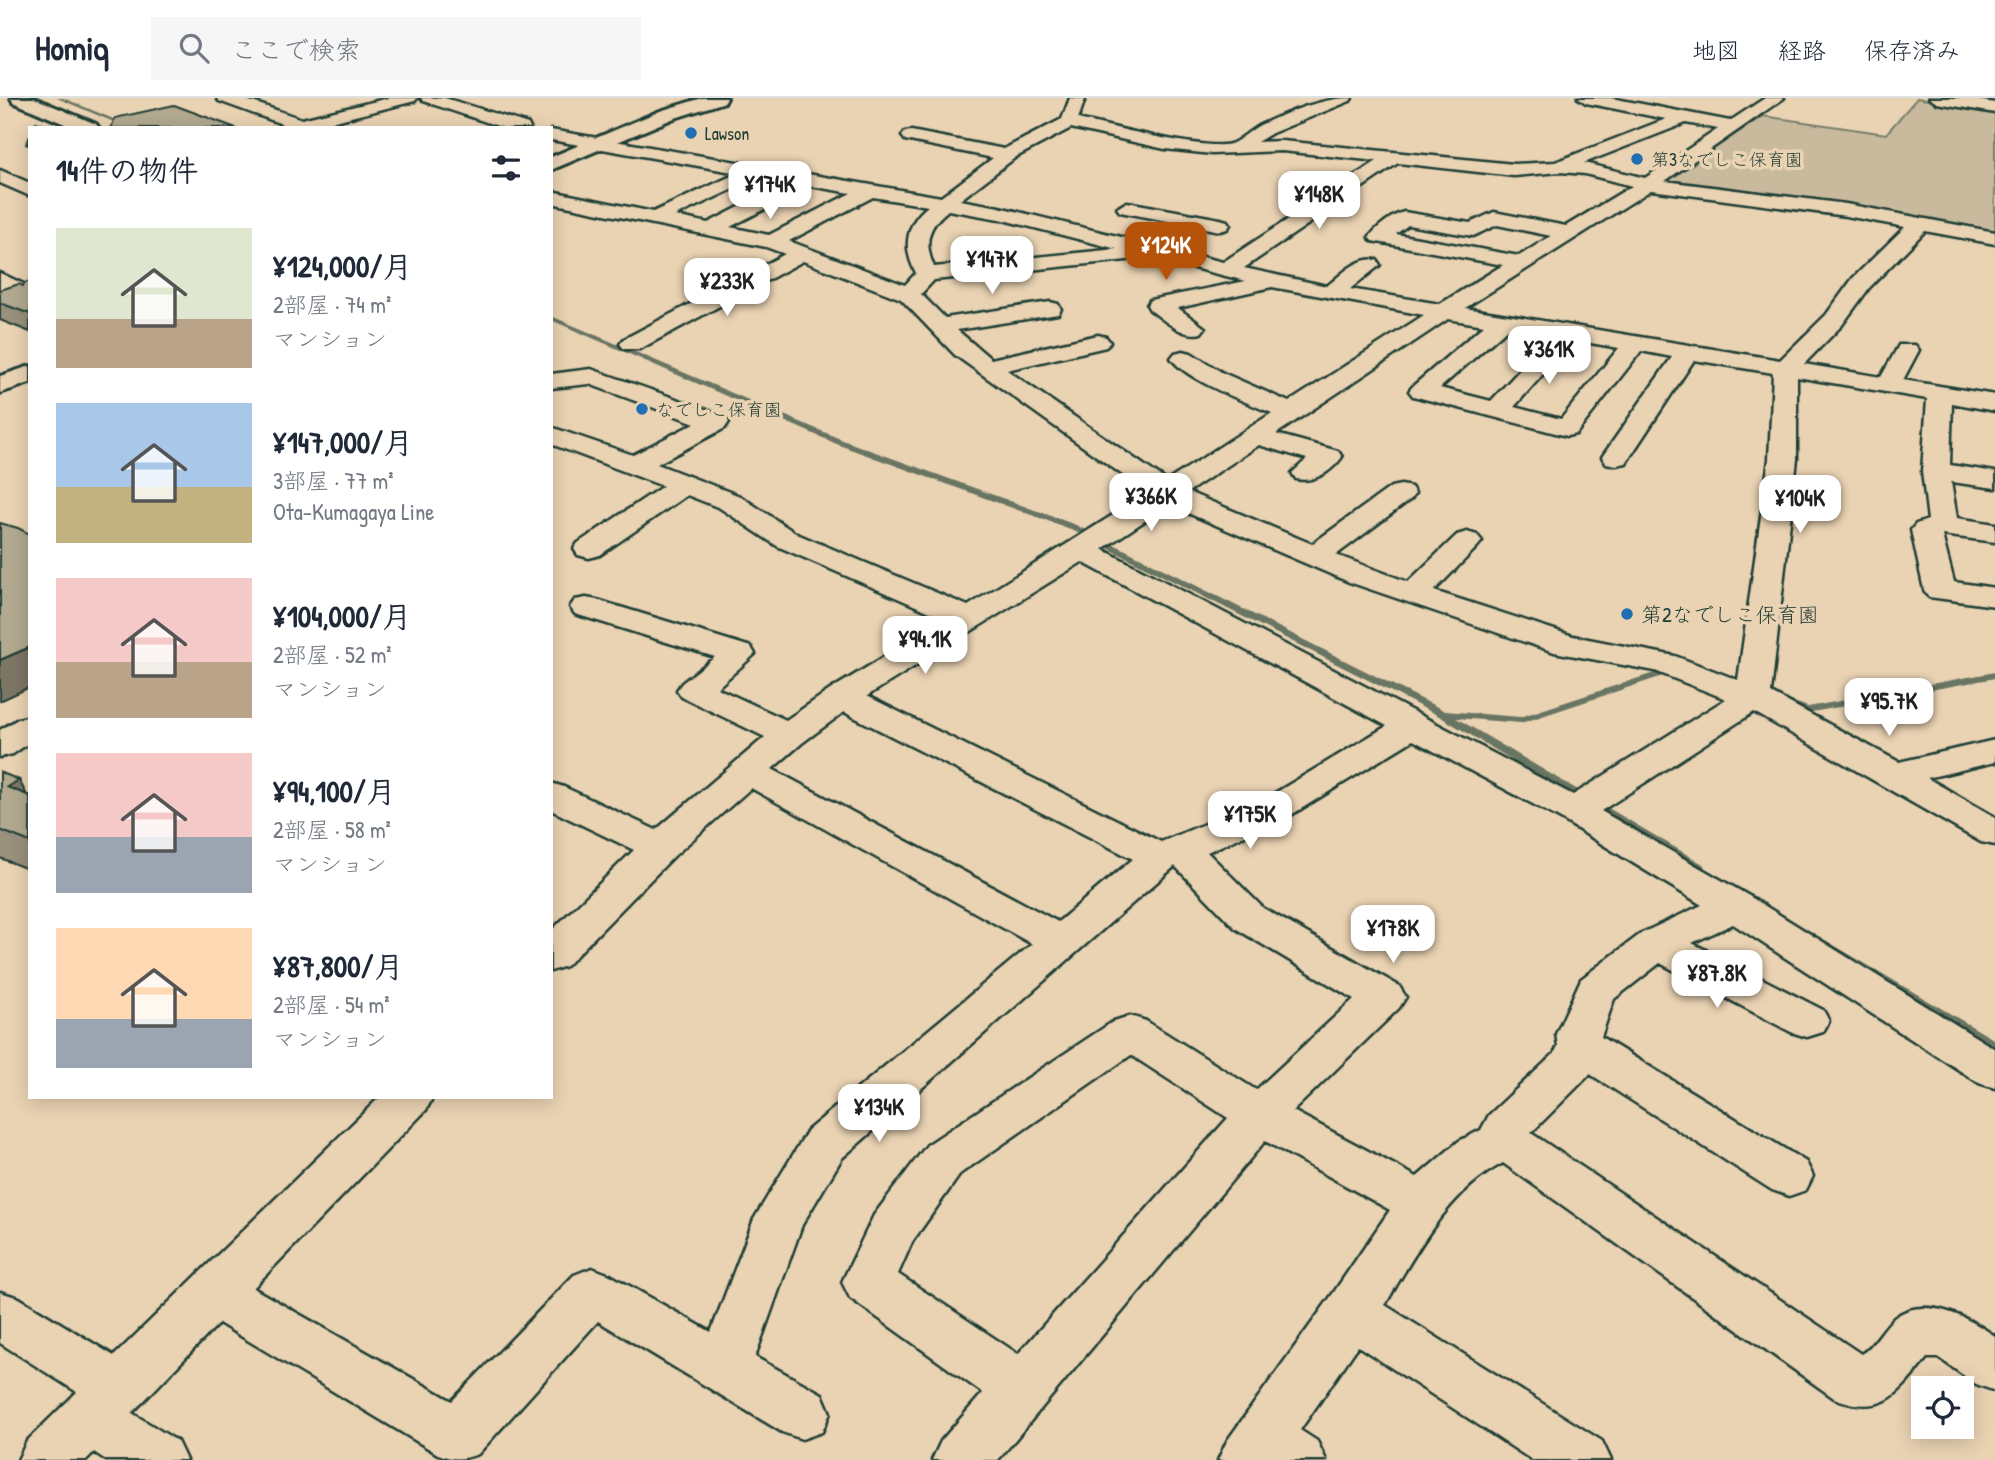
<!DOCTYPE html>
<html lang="ja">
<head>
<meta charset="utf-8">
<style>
  body { margin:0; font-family:"Patrick Hand","Klee One",sans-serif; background:#f6f6f7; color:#1f2937; height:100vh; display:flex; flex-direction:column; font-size:26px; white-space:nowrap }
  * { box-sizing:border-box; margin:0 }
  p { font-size:23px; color:#747a83 }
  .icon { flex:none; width:38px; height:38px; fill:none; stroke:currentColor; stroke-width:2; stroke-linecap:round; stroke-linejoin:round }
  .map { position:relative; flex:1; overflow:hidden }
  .details { position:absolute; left:28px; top:28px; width:525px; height:973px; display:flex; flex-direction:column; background:#fff; border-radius:0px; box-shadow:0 4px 18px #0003 }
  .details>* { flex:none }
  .fabs { position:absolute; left:1911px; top:1278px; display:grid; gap:14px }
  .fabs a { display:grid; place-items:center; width:63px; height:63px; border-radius:0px; background:#fff; box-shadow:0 4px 18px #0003; font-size:35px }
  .price { position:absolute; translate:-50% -60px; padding:0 16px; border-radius:14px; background:#fff; color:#222; font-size:23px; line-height:46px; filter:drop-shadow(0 2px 4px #0008) }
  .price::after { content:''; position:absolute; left:50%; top:42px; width:21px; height:16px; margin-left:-10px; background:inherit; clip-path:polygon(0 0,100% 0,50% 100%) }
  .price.on { background:#b45309; color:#fff }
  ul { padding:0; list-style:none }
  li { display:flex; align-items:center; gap:21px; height:175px; padding:0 28px }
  li span { display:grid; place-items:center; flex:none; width:196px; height:140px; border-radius:0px; color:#555 }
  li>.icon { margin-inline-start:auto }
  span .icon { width:84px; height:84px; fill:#fffc; stroke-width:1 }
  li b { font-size:30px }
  h2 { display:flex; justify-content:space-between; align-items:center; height:84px; padding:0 28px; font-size:30px }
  header { display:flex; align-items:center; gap:42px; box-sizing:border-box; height:98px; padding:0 35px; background:#fff; border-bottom:2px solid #e0e1e3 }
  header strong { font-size:33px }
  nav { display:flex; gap:38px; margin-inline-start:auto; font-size:24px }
  .search { width:490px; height:63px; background:#f6f6f7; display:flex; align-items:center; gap:18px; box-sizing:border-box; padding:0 24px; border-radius:0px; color:#747a83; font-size:26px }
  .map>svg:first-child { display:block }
  .green { fill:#c9ba9e; stroke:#747c69; stroke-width:2 }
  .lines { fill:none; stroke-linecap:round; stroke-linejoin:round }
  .stream { fill:#687462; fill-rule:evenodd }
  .street-casing { stroke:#1f3d34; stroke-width:5 }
  .secondary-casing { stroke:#1f3d34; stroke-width:6 }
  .street { fill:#ead3b3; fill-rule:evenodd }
  .secondary { fill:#ead3b3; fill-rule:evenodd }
  .wall { fill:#99917c; stroke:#1f3d34; stroke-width:2 }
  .shaded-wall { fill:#7d7665; stroke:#1f3d34; stroke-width:2 }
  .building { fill:#b2a990; stroke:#1f3d34; stroke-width:2 }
  .poi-dot { fill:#1f6fb2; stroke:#ead3b3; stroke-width:2.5 }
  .labels { text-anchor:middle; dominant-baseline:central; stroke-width:7; stroke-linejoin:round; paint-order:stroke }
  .far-poi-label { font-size:18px; fill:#1f3d34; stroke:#ead3b3; text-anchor:start }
  .poi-label { font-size:21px; fill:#1f3d34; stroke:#ead3b3; text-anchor:start }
</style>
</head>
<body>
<header>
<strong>Homiq</strong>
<div class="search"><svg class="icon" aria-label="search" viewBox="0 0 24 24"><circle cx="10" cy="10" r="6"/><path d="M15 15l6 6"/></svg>ここで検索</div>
<nav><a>地図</a><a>経路</a><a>保存済み</a></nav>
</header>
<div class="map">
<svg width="1995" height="1362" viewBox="0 0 1995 1362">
  <rect width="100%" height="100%" fill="#ead3b3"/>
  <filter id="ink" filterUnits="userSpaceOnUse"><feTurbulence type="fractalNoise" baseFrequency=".0143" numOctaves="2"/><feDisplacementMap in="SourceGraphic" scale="14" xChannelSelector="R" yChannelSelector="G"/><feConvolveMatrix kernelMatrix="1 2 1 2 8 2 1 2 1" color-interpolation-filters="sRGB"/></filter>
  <g filter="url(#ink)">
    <path class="green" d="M1917 0 1995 15V137L1662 85 1763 18 1886 36Z"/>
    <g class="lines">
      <g class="stream">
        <path d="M57 0H63L135 30H128Z"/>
        <path d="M551 218 845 343 1076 427 1445 613 1520 619 1657 574 1669 566H1675L1677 568 1663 578 1521 625 1456 620 1703 766 1705 769 1699 773 1695 772 1439 618 1070 431 839 347 551 222Z"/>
        <path d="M1995 574V580L1807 615 1777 604 1775 602 1780 599 1808 609Z"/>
        <path d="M1820 839 1995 942V953L1816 846 1814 843 1816 840Z"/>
      </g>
      <g class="street-casing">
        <g id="street">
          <path d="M217 0H241L302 21 389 0H417L415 3 307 30H277L282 26 219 3Z"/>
          <path d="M421 0H445L528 26 530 30H504L423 3Z"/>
          <path d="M1070 0 1085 1 1078 21C1105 27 1212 55 1233 45 1241 41 1251 32 1260 27 1288 14 1321 0 1352 0L1350 3 1272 35 1257 44 1282 43 1514 66 1555 64 1666 21 1586 5 1578 0H1611L1730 23 1765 0H1784L1665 83 1846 106 1995 134V146L1925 133 1869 190 1842 227 1804 266 1881 279 1899 247H1915L1919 252 1903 282 1995 297V313L1952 305 1950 367 1995 374V390L1951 384 1957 420 1995 426V444L1942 437 1954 484 1995 490V508L1929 499 1924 492 1911 432 1916 426 1928 422 1922 373 1927 301 1797 279V361L1771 595 1899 664 1995 642V664L1927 680 1995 719V747L1981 744 1754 614 1601 713 1749 798 1995 951V990L1979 985 1733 826 1692 845 1823 912 1829 923 1823 934 1807 939 1791 934 1660 865 1614 901 1601 939 1806 1064 1813 1078 1806 1092 1789 1098 1772 1092 1590 976 1531 1035 1861 1256C1874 1249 1882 1231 1894 1220 1924 1196 1969 1220 1995 1238V1293L1976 1286 1939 1260H1927C1898 1296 1884 1319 1834 1300L1503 1065C1448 1093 1415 1156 1385 1207L1602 1343 1611 1362H1532L1358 1248 1300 1332 1317 1343 1326 1362H1218L1227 1343 1332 1197 1390 1112 1265 1043 998 1362H932L941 1343 983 1295 850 1200 842 1184 874 1117 927 1047 1114 923 1130 918 1146 923 1256 992 1354 901 1235 830 1175 768 842 1060 802 1127 755 1259 822 1296 830 1315 822 1334 802 1341 782 1334 598 1223 478 1356C462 1362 454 1362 438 1356L219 1225 132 1315 177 1343 186 1362H106L94 1354 86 1362H18L27 1343 77 1294 0 1245V1194L19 1200 114 1258 380 999H433L426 1012 253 1190 452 1303 574 1177 592 1170 610 1177 711 1234 754 1121 808 1032 1032 846 751 690 674 758 566 868 551 873V833L634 752 551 712V685L564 689 656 732 765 639 682 599 677 592 682 585 715 559 575 516 570 509 575 502 586 500 597 502 751 549 755 556 717 590 786 622 830 592 946 521 777 448 720 410 687 397 600 457 589 460 578 457 574 451 578 445 663 388 551 346V329L633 357 695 325 589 286 551 290V276L591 271 725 318 729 324 725 330 657 366 740 398 797 436 968 508 1148 395 955 257 901 201 803 163 640 251H624L620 246 624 241 785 156 766 149 551 105V93L653 114 738 75 551 42V32L941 99 993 60 905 42 902 38 905 34 911 33 1004 51 1062 21ZM1686 25 1718 31 1645 80 1584 65ZM1071 30 1165 51 1212 56 1282 53 1377 63 1223 164 999 109 960 102 1016 59ZM1398 65 1514 78 1560 74 1585 76 1632 88 1566 128 1494 114 1470 125 1404 114C1392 117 1377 129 1369 139L1372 143 1503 167 1440 206 1350 191 1380 167 1377 162C1358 158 1341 177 1327 188L1244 170ZM759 79 788 84 708 125 675 118ZM810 88 851 95 769 137 730 129ZM1651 92 1846 118 1905 129 1853 180 1826 217 1780 262 1465 210ZM873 99 928 108C906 125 902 150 916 175L905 187 789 143ZM948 112 999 121 1117 151 934 169C923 144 928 128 948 112ZM1408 127 1473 138 1497 127 1551 138 1519 158 1396 136ZM1137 156 1246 183 1150 202 1147 207 1150 212C1165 222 1182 240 1201 235L1205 230 1178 210 1272 189 1424 217 1289 304 1223 275 1191 255 1183 253 1175 255 1171 260C1186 282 1246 304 1272 315L1167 383 1007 272 1106 249 1110 244 1106 239 1098 237 991 261 957 232 1058 216 1061 211 1058 206 1050 204 945 220 921 196 934 182 1127 162 1134 160ZM1448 221 1484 227 1413 288 1409 293 1413 298 1567 338 1576 336 1641 253 1672 259 1602 359 1606 365 1616 367 1626 365 1694 262 1773 275 1769 361 1738 582 1675 558 1573 538 1434 493 1477 449 1482 443 1477 437 1467 434 1457 437 1408 484 1336 457 1411 401 1415 395 1411 389 1401 387 1391 389 1312 446 1188 394 1259 347 1307 361 1292 375 1296 381C1314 385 1331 374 1342 359L1338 353 1276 336ZM1507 231 1551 238 1491 303 1440 290ZM1573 242 1619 250 1561 321 1514 309ZM1169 407 1349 484 1554 554 1655 573 1726 601 1573 697 1102 451ZM1082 464 1387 628 1265 701 1161 744 867 598ZM844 614 1133 761 1058 824 772 671 802 645ZM1413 642 1561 721 1702 807 1642 835 1581 881 1556 936 1558 948 1554 956 1489 1017 1481 1032 1459 1043 1417 1079 1293 1013 1399 910 1406 899 1399 888 1263 810 1207 754 1291 717ZM1131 957 1228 1020 1018 1256 898 1176 912 1144 961 1075Z"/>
          <path d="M1929 0H1965L1995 5V15L1937 5Z"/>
          <path d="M0 72 30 85V98L0 85Z"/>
          <path d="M1127 104 1220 121 1227 123 1230 127 1227 131 1220 133 1120 114 1117 110Z"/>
          <path d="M0 175 30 189V205L0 191Z"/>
          <path d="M30 618V644L13 656 0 659V632L18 621Z"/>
        </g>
      </g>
      <g class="secondary-casing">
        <g id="secondary">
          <path d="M11 0H34L96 26 99 30H74L13 4Z"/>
          <path d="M702 0H727L725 4 672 21 551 72V59L660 13Z"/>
          <path d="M30 268V285L0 295V278Z"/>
        </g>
      </g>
      <use href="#street" class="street"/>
      <use href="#secondary" class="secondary"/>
    </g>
    <g class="wall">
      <path d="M30 183V234L0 222V192L23 188Z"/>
      <path d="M0 674 26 697 30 698V772L0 760Z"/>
    </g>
    <g class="shaded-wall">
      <path d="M30 549V589L0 603V562Z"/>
      <path d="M19 682 30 703 7 689Z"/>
    </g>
    <g class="building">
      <path d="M174 7 236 30H111L115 20Z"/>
      <path d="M36 24 50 30H33Z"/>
      <path d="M30 38V48L26 46Z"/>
      <path d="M30 183V216L0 205V192L19 186 23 188 25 185Z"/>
      <path d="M0 425 18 430 30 436V549L0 562Z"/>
      <path d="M0 674 19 682 7 689 30 698V744L0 732Z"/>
    </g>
  </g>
  <g class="poi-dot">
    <circle cx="691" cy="35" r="7"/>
    <circle cx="1637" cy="61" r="7"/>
    <circle cx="642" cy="311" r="7"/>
    <circle cx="1627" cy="516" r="7"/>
  </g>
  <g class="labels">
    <g class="far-poi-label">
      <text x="705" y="35">Lawson</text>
      <text x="1651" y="61">第3なでしこ保育園</text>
      <text x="656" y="311">なでしこ保育園</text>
    </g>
    <g class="poi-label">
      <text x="1641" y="516">第2なでしこ保育園</text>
    </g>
  </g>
</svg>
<div class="fabs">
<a><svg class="icon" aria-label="locate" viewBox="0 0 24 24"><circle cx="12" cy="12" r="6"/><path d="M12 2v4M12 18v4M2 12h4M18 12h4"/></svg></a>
</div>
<b class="price" style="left:770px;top:123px">¥174K</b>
<b class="price" style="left:1319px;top:133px">¥148K</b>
<b class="price on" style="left:1166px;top:184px">¥124K</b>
<b class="price" style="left:992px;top:198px">¥147K</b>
<b class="price" style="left:727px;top:220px">¥233K</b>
<b class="price" style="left:1549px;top:288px">¥361K</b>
<b class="price" style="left:1151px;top:435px">¥366K</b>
<b class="price" style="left:1800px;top:437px">¥104K</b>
<b class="price" style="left:925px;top:578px">¥94.1K</b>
<b class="price" style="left:1889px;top:640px">¥95.7K</b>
<b class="price" style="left:1250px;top:753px">¥175K</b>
<b class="price" style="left:1393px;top:867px">¥178K</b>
<b class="price" style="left:1717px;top:912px">¥87.8K</b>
<b class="price" style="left:879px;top:1046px">¥134K</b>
<section class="details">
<h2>14件の物件<svg class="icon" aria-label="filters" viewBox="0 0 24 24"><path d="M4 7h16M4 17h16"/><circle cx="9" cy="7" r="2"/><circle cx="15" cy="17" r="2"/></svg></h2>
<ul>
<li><span style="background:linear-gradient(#dfe7d0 65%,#b9a48a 0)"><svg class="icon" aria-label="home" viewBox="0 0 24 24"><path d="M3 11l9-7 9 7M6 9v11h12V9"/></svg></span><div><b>¥124,000/月</b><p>2部屋 · 74 m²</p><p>マンション</p></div></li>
<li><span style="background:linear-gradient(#a9c7e8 60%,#c2b280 0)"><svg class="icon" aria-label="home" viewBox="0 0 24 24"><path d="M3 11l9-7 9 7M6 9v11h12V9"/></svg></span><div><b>¥147,000/月</b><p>3部屋 · 77 m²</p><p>Ota-Kumagaya Line</p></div></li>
<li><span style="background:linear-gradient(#f6c9c9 60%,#b9a48a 0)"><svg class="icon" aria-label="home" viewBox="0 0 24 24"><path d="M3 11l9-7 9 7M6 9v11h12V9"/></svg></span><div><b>¥104,000/月</b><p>2部屋 · 52 m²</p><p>マンション</p></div></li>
<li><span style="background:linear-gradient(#f6c9c9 60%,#9aa5b1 0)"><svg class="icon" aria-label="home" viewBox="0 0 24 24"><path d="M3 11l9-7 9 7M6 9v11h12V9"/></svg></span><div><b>¥94,100/月</b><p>2部屋 · 58 m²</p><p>マンション</p></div></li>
<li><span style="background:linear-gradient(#ffd9b3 65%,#9aa5b1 0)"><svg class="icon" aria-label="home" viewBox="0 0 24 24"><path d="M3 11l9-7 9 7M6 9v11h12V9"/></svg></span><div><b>¥87,800/月</b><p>2部屋 · 54 m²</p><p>マンション</p></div></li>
</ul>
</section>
</div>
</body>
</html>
